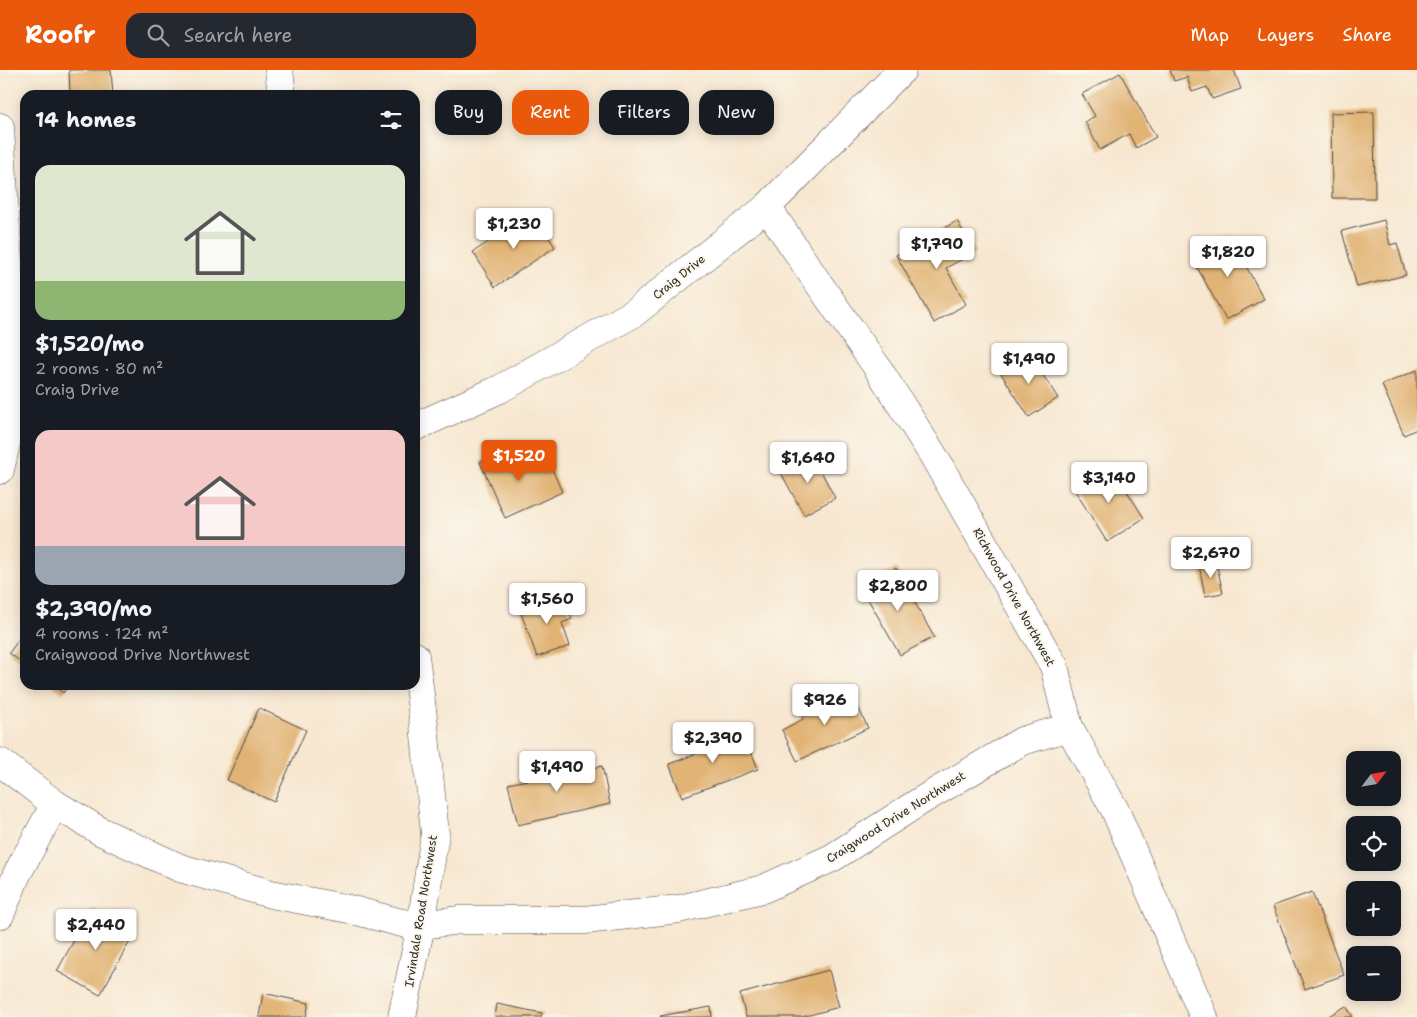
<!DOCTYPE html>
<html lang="en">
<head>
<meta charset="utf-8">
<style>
  body { margin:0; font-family:"Shantell Sans",sans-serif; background:#242831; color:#f1f3f6; height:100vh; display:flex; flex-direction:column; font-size:19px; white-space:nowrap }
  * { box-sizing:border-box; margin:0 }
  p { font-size:16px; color:#9ea1a6 }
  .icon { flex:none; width:28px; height:28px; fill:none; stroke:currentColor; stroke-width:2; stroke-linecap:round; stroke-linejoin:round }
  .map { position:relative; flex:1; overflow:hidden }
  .sheet { position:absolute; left:20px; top:20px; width:400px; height:600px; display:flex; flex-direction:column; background:#171b24; border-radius:15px; box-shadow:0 2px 12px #0003 }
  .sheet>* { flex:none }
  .banner { position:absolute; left:435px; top:20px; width:475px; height:45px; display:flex; gap:10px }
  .needle { width:32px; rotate:59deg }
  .buttons { position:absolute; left:1346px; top:681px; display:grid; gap:10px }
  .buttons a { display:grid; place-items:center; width:55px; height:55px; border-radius:10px; background:#171b24; box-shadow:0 2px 12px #0003; font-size:25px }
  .price { position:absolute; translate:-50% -42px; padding:0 11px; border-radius:5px; background:#fff; color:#222; font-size:16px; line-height:32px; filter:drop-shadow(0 1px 2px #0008) }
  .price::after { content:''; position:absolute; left:50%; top:30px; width:15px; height:11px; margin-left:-8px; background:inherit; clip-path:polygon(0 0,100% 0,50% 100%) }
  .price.selected { background:#ea580c; color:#fff }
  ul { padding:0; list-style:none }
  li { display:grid; align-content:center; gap:10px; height:265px; padding:0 15px }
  li span { display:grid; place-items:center; height:155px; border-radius:15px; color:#555 }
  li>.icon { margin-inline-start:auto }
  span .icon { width:90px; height:90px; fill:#fffc; stroke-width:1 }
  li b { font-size:21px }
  h2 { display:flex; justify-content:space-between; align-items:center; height:60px; padding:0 15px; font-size:21px }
  .tag { padding:0 18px; border-radius:15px; background:#171b24; box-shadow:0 2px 12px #0003; font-size:18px; line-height:45px }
  .tag.selected { background:#ea580c; color:#fff }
  header { display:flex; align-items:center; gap:30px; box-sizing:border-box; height:70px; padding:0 25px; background:#ea580c; color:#fff }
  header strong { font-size:24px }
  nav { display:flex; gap:28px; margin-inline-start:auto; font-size:18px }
  .search { width:350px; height:45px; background:#242831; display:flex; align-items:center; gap:12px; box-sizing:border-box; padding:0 18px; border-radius:15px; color:#9ea1a6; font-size:19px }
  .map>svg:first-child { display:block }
  .building { fill:#e1b374 }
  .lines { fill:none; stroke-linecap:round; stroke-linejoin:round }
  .minor-casing { stroke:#4a4744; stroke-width:29 }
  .minor { stroke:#fff; stroke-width:28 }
  .labels { text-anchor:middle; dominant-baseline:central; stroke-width:4; stroke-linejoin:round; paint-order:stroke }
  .street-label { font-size:12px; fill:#2b2b2b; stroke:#fbf7ec }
</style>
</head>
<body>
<header>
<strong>Roofr</strong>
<div class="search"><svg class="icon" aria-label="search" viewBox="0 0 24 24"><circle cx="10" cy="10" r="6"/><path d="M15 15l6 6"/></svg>Search here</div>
<nav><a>Map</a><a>Layers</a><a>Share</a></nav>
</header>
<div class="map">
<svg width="1417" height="947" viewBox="0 0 1417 947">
  <rect width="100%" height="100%" fill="#fbf7ec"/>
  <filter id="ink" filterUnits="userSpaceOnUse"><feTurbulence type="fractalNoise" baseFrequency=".02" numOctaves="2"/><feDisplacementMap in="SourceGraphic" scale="10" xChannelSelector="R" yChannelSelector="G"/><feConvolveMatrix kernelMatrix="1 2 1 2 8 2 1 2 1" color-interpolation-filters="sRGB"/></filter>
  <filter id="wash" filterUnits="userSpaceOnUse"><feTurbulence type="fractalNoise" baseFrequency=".0096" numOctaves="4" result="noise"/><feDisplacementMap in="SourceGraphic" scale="20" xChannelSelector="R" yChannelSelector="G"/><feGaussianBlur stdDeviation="1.12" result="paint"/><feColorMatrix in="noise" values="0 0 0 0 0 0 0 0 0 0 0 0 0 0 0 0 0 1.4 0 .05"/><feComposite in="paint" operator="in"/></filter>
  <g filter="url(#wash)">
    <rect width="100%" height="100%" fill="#f7e7d0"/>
    <g id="blocks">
      <g class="building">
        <path d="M69 0H111L113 25H70Z"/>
        <path d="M1170 0H1234L1241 19 1212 29 1207 17 1192 22 1187 7 1174 11Z"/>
        <path d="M1120 3 1156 67 1136 78 1129 64 1100 80 1085 52 1095 46 1082 24Z"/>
        <path d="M1374 42 1375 128H1332L1331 43Z"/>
        <path d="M533 143 555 177 495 217 473 182Z"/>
        <path d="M1384 150 1390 175 1397 173 1406 205 1357 217 1342 161Z"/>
        <path d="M957 151 975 182 946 198 966 234 934 253 896 185Z"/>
        <path d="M1230 167 1264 229 1226 250 1192 188Z"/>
        <path d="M1029 284 1058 328 1029 347 1000 302Z"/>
        <path d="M1417 300V359L1404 365 1382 315Z"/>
        <path d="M516 376 527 401 549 392 562 422 505 448 480 392Z"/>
        <path d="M812 384 835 428 804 445 780 401Z"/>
        <path d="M1111 396 1144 448 1107 472 1074 419Z"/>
        <path d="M1216 492 1223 523 1205 526 1199 495Z"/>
        <path d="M896 498 934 567 900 585 861 517Z"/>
        <path d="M563 525 572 549 562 553 570 576 537 587 520 540Z"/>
        <path d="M25 561V595L9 583Z"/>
        <path d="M52 615H69L63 623Z"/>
        <path d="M850 620 868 658 797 691 782 660 803 649 800 643Z"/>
        <path d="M259 638 306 660 274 732 227 710Z"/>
        <path d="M717 661 722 675 745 666 758 699 682 727 669 694 701 682 696 669Z"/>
        <path d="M555 691 558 706 602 696 610 734 518 755 508 714 532 709 529 697Z"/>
        <path d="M1312 822 1344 905 1305 919 1273 836Z"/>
        <path d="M92 838 135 862 100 925 57 901Z"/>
        <path d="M829 900 839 937 802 947H746L740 924Z"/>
        <path d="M263 923 309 933 306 947H259Z"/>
        <path d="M497 934 542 943 541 947H495Z"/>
        <path d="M1346 936 1353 947H1327Z"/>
        <path d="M711 937 712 947H660V946Z"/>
      </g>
    </g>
  </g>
  <g filter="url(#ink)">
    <use href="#blocks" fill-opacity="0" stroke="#4a4744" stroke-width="1"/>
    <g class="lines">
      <g class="minor-casing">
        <g id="minor">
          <path d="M279 0 282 25"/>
          <path d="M0 57 13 275 9 361 0 400"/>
          <path d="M767 137 812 204 877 297 933 385 1054 596 1069 657 1115 740 1204 947"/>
          <path d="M415 357 500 319 634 243 767 137 902 0"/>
          <path d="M0 692 55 734 100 761 180 798 271 824 349 839 402 853 421 855 460 850H585L679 839 763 819 832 788 919 732 1022 671 1069 657"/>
          <path d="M0 845 17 804 55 734"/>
          <path d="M402 947 421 855 435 764 424 655 415 586"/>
        </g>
      </g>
      <use href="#minor" class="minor"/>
    </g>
  </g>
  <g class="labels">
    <g class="street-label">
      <text transform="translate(679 207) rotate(-39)">Craig Drive</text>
      <text transform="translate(1014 527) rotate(61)">Richwood Drive Northwest</text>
      <text transform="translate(896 747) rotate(-32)">Craigwood Drive Northwest</text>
      <text transform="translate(421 841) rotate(-81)">Irvindale Road Northwest</text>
    </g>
  </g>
</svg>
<div class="buttons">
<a><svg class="needle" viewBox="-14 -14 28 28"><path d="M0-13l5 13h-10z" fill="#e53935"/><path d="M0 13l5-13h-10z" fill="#9ea1a6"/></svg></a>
<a><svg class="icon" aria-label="locate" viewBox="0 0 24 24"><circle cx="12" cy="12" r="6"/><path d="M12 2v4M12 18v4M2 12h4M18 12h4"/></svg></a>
<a>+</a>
<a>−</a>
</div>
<b class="price" style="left:514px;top:180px">$1,230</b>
<b class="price" style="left:937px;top:200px">$1,790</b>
<b class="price" style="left:1228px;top:208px">$1,820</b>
<b class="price" style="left:1029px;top:315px">$1,490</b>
<b class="price selected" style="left:519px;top:412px">$1,520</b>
<b class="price" style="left:808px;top:414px">$1,640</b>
<b class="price" style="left:1109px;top:434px">$3,140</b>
<b class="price" style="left:1211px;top:509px">$2,670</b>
<b class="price" style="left:898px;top:542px">$2,800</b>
<b class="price" style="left:547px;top:555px">$1,560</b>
<b class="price" style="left:825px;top:656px">$926</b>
<b class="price" style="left:713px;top:694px">$2,390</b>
<b class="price" style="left:557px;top:723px">$1,490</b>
<b class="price" style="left:96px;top:881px">$2,440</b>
<div class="banner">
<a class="tag">Buy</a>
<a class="tag selected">Rent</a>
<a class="tag">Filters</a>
<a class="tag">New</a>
</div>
<section class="sheet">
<h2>14 homes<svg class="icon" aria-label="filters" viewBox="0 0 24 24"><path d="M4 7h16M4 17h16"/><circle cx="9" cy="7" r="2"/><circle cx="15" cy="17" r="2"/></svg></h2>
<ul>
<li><span style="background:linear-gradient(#dfe7d0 75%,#8fb573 0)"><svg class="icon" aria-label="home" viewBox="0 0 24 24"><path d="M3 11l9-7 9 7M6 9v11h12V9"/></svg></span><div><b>$1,520/mo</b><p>2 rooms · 80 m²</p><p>Craig Drive</p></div></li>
<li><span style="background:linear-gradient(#f6c9c9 75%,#9aa5b1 0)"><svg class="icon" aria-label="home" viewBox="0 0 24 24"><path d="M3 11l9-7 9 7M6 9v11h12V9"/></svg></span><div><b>$2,390/mo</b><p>4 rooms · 124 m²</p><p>Craigwood Drive Northwest</p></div></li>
</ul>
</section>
</div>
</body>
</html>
